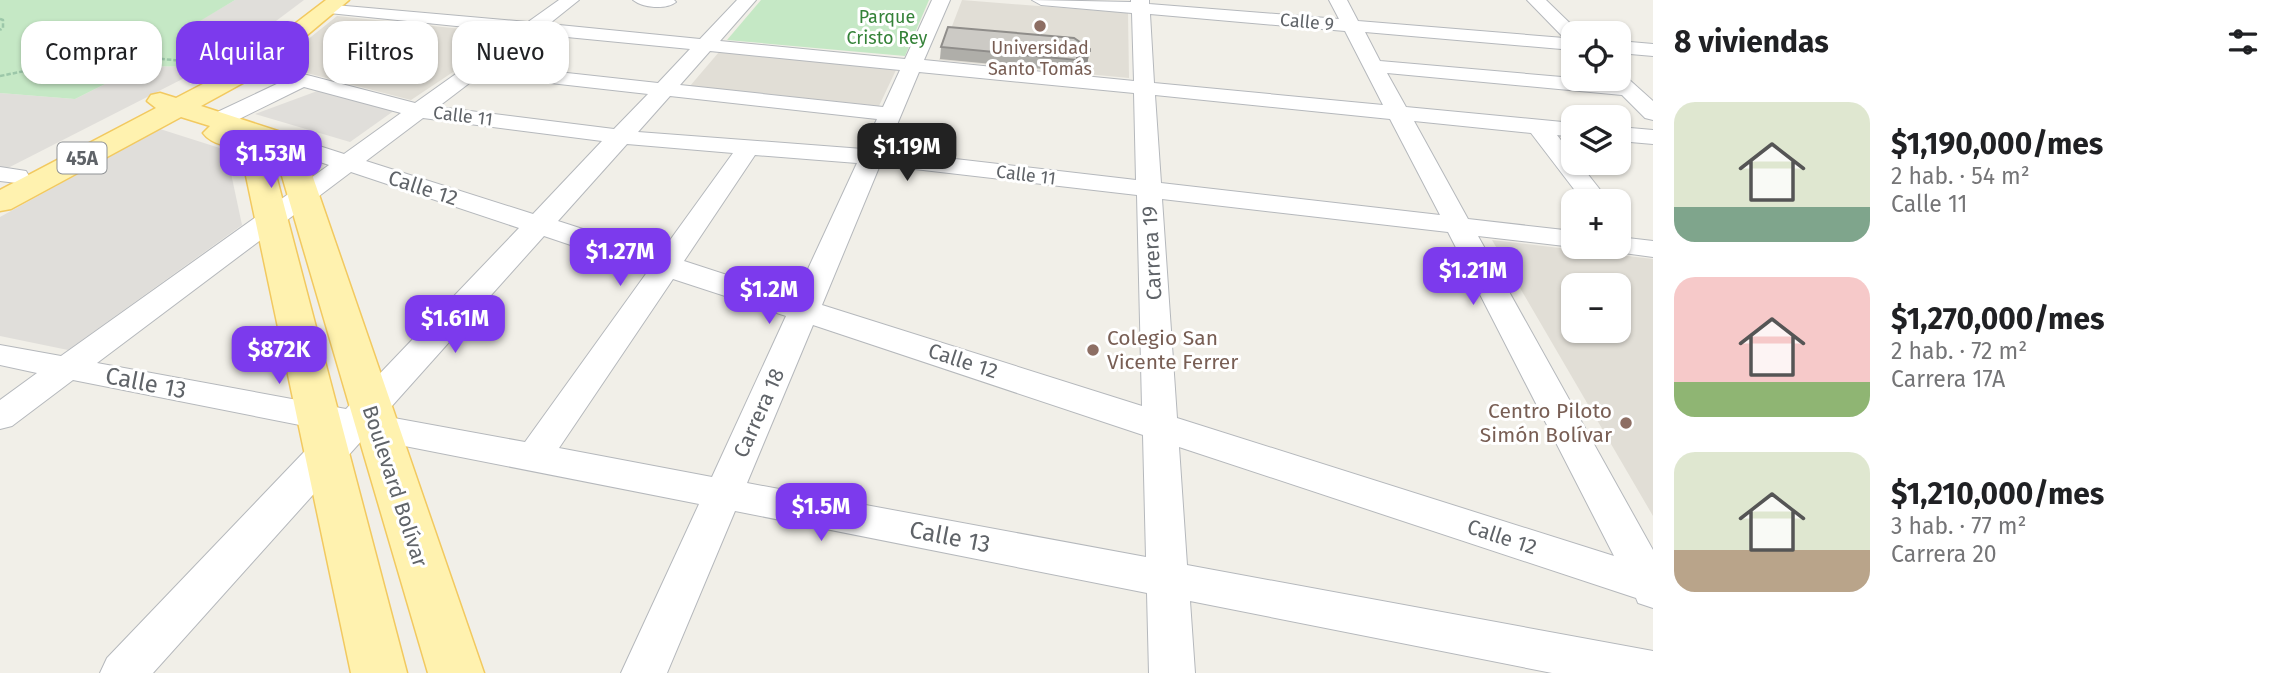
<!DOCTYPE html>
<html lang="es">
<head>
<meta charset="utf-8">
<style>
  body { margin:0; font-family:"Fira Sans",sans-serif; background:#f2f2f2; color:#202124; height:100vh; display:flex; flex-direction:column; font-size:26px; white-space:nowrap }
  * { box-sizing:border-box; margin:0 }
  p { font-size:23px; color:#757577 }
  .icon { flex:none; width:38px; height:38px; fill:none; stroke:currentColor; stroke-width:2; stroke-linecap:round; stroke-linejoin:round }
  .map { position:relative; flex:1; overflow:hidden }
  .sheet { display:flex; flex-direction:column; background:#fff; width:630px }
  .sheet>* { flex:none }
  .banner { position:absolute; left:21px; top:21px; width:665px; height:63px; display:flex; gap:14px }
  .tools { position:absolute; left:1561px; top:21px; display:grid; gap:14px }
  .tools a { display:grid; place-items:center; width:70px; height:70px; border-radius:14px; background:#fff; box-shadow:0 2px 5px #0004; font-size:35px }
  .price { position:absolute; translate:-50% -60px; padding:0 16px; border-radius:14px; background:#7c3aed; color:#fff; font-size:23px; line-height:46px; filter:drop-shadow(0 2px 4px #0008) }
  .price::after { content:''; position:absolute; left:50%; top:42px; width:21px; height:16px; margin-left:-10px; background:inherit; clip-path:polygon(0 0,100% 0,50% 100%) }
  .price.current { background:#222; color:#fff }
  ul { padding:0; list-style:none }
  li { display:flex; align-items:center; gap:21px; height:175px; padding:0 21px }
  li span { display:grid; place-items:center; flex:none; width:196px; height:140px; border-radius:21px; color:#555 }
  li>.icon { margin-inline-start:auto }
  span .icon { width:84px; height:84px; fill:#fffc; stroke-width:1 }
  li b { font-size:30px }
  h2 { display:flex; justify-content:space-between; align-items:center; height:84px; padding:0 21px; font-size:30px }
  .tag { padding:0 24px; border-radius:21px; background:#fff; box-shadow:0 2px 5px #0004; font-size:24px; line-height:63px }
  .tag.current { background:#7c3aed; color:#fff }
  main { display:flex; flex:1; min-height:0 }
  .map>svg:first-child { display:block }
  .industrial { fill:#e0deda }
  .education { fill:#e1ded6; fill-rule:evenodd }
  .green { fill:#c5e8c5 }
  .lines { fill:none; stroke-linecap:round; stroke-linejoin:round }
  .minor-casing { stroke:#b5b8bc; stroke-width:2 }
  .major-casing { stroke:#f2c960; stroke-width:3 }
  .path { stroke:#9cc7a9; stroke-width:2.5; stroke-dasharray:4.5 2; stroke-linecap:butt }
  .minor { fill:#fff; fill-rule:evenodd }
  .major { fill:#fff2af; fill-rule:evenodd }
  .wall { fill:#afaea9 }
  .shaded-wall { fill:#8f8d8a }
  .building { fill:#cccac5; stroke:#8f8d8a; stroke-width:2 }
  .education-dot { fill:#8d6e63; stroke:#fff; stroke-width:2.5 }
  .labels { text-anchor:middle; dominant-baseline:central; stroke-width:6; stroke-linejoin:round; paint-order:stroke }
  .far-park-label { font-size:18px; fill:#348238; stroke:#fff }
  .far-street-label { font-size:18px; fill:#5f6368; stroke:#fff }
  .far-education-label { font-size:18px; fill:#785e54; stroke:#fff }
  .shield { fill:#fff; stroke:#8f9295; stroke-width:2 }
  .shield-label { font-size:19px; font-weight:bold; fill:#5f6368 }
  .street-label { font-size:21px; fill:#5f6368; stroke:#fff }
  .education-label { font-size:21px; fill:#785e54; stroke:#fff; text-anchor:start }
  .near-street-label { font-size:24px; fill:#5f6368; stroke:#fff }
</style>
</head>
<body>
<main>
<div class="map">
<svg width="1653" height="673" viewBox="0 0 1653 673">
  <rect width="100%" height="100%" fill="#f1efe8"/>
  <g class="industrial">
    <path d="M235 0H304L272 24 199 21Z"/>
    <path d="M141 66 206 67 0 172V93L75 99Z"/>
    <path d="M320 90 395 110 350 142 255 114Z"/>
    <path d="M160 129 226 150 242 225 68 350 0 336V217Z"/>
  </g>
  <g class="education">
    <path d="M962 0 1128 13 1129 78 939 60Z"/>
    <path d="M337 16 510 34 411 100 276 65Z"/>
    <path d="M719 52 896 70 879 106 690 86Z"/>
    <path d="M1492 240 1653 259V516ZM1573 285H1619V331H1573Z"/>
  </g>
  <g class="green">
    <path d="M0 0H235L200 21 272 24 206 67 141 66 75 99 0 93Z"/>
    <path d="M761 0H929L905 56 727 40Z"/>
    <path d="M381 53 438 67 409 80 352 66Z"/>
  </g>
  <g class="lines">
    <g class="minor-casing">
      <g id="minor">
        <path d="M559 0H579L549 24 700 39 737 0H756L720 41 905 59 932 0H950L924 60 1134 81 1132 13 1041 5 1032 0 1131 2V0H1149V4L1339 19 1329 0H1347L1358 21 1564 38 1527 0H1546L1580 33H1573V50L1365 32 1380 61 1608 81 1607 79H1619V73L1624 75 1653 101V120L1645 118 1622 95 1387 73 1406 107 1573 123V137L1557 135 1573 156V163H1579L1609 201H1583L1531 133 1414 121 1468 219 1573 231V247L1478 236 1653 550V608L1638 603 1636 598 1179 447 1187 565 1653 651V673H1552L1190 601 1195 673H1149L1147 593 735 511 667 673H621L699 504 364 438 153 673H100L107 658 325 430 73 380 12 426 0 429V400L37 373 0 365V345L61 356 329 165 266 144 262 139 266 134H282L344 154 401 113 304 87 227 125H211L208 120 211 115 283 81 227 66 224 62 227 58 234 56 415 103 515 32 329 13 323 12 320 8 323 4 528 22ZM1150 14 1345 31 1383 105 1154 83ZM536 34 690 49 658 83 494 65ZM710 51 900 70 883 107 680 85ZM919 72 1134 93 1136 180 886 151ZM480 75 648 94 614 129 438 107ZM1155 95 1390 119 1440 215 1161 183ZM670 96 877 119 863 149 638 132ZM423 118 602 141 533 214 366 161ZM627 144 733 153 660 254 558 221ZM755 155 857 163 795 297 684 261ZM880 165 1137 195 1142 406 822 305ZM351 172 519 228 346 409 97 363ZM1162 199 1448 232 1614 556 1177 418ZM544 236 648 271 525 442 383 416ZM673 279 786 316 712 477 559 448ZM813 325 1143 435 1146 557 747 483Z"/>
        <path d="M633 0H674L676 2C666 10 643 8 633 0Z"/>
        <path d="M1619 41 1653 44V56L1619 53Z"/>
        <path d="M1619 127 1653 130V144L1619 141Z"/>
        <path d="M0 167 26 171 29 176 26 181 17 183 0 181Z"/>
        <path d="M1619 237 1653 241V257L1609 251 1606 247H1619Z"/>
      </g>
    </g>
    <g class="major-casing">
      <path id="major" d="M326 0H349L263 72 201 106 284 133 306 157 484 673H428L277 159 264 145 261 144 271 156 407 673H351L242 157C232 144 212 146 203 133L210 126 181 117 11 209 0 211V190L156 108 147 101 151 95 160 93 176 98 245 62Z"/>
    </g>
    <g class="path">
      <path d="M0 19 3 20V28L0 30"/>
      <path d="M0 76 99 56H131L215 64"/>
    </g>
    <use href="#minor" class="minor"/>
    <use href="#major" class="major"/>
  </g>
  <path class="wall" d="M941 47 1090 49 1087 64 1075 68V72L940 59Z"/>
  <path class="shaded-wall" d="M1090 51 1087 64 1075 68 1077 56Z"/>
  <path class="building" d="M948 27 1074 38 1090 49V51L1077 56V60L941 47Z"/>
  <g class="education-dot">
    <circle cx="1040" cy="26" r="7"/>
    <circle cx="1093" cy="350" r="7"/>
    <circle cx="1626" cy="423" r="7"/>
  </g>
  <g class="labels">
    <g class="far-park-label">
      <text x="887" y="17">Parque<tspan x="887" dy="21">Cristo Rey</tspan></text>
    </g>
    <g class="far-street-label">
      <text transform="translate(1307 22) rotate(5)">Calle 9</text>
      <text transform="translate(463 116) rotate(7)">Calle 11</text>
      <text transform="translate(1026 175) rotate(7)">Calle 11</text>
    </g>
    <g class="far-education-label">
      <text x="1040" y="48">Universidad<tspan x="1040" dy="21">Santo Tomás</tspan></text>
    </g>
    <rect class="shield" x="57.5" y="142.5" width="49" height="31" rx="5"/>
    <g class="shield-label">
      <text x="82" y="158">45A</text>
    </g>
    <g class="street-label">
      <text transform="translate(423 188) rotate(18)">Calle 12</text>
      <text transform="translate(1152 253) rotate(-93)">Carrera 19</text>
      <text transform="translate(963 361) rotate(18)">Calle 12</text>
      <text transform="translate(759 413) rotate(-66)">Carrera 18</text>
      <text transform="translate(395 486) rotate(72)">Boulevard Bolívar</text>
      <text transform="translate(1502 537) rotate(18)">Calle 12</text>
    </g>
    <g class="education-label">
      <text x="1107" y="338">Colegio San<tspan x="1107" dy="24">Vicente Ferrer</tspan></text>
      <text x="1612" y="411" text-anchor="end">Centro Piloto<tspan x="1612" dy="24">Simón Bolívar</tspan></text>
    </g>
    <g class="near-street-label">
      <text transform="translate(146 383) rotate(11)">Calle 13</text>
      <text transform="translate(950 537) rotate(11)">Calle 13</text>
    </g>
  </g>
</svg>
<div class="tools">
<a><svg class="icon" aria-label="locate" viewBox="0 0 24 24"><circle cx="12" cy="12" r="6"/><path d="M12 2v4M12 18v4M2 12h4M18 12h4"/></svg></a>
<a><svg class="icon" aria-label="layers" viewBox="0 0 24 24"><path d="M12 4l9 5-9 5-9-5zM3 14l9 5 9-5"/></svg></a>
<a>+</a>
<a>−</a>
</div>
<b class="price current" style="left:907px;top:183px">$1.19M</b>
<b class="price" style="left:271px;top:190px">$1.53M</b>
<b class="price" style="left:620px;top:288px">$1.27M</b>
<b class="price" style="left:1473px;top:307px">$1.21M</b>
<b class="price" style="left:769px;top:326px">$1.2M</b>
<b class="price" style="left:455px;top:355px">$1.61M</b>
<b class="price" style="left:279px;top:386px">$872K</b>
<b class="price" style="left:821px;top:543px">$1.5M</b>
<div class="banner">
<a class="tag">Comprar</a>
<a class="tag current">Alquilar</a>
<a class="tag">Filtros</a>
<a class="tag">Nuevo</a>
</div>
</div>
<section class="sheet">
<h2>8 viviendas<svg class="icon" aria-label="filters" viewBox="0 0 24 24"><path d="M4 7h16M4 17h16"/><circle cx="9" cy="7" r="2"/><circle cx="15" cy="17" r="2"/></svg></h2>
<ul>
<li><span style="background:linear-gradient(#dfe7d0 75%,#7fa58c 0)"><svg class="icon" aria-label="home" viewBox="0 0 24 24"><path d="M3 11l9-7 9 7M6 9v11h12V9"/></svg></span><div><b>$1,190,000/mes</b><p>2 hab. · 54 m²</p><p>Calle 11</p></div></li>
<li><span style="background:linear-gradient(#f6c9c9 75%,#8fb573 0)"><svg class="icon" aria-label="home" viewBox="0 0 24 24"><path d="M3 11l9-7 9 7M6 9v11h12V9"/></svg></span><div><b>$1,270,000/mes</b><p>2 hab. · 72 m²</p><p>Carrera 17A</p></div></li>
<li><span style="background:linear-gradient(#dfe7d0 70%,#b9a48a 0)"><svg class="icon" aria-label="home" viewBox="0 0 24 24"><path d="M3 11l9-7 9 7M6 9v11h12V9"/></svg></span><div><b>$1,210,000/mes</b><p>3 hab. · 77 m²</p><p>Carrera 20</p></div></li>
</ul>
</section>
</main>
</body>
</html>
